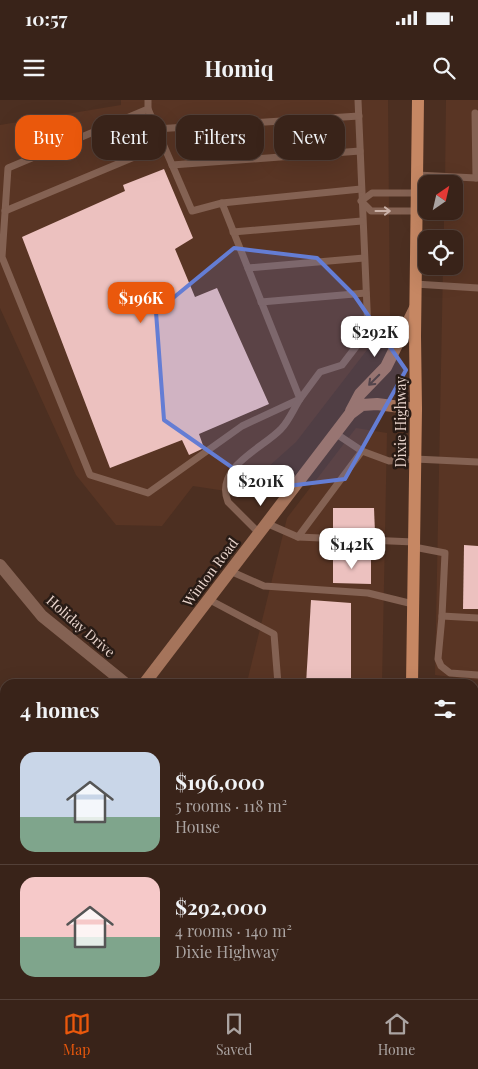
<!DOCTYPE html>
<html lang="en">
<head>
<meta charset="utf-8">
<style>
  body { margin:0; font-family:"Playfair Display",serif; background:#442f26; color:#f1f3f6; height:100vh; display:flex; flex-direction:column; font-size:19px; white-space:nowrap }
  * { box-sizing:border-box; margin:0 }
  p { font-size:16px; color:#aba4a2 }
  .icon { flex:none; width:28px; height:28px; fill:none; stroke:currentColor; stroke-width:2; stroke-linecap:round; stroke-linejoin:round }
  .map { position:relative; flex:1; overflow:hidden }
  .side { position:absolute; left:0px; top:579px; width:479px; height:321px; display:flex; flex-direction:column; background:#392319; border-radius:15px 15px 0 0; box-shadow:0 5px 20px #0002,0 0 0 1px #534038 }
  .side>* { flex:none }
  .top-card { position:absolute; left:15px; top:15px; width:449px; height:45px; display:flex; gap:10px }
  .needle { width:32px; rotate:34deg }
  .buttons { position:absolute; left:418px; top:75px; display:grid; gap:10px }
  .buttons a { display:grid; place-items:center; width:45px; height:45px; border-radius:10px; background:#392319; box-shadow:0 5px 20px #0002,0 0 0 1px #534038; font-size:25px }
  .price { position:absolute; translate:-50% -42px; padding:0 11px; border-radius:10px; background:#fff; color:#222; font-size:16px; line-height:32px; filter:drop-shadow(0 1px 2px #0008) }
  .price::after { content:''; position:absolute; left:50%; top:30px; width:15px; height:11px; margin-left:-8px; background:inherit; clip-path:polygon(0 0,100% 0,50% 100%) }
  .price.selected { background:#ea580c; color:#fff }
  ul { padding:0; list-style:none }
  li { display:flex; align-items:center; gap:15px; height:125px; padding:0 20px }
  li+li { border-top:1px solid #534038 }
  li span { display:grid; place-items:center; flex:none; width:140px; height:100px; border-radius:15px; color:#555 }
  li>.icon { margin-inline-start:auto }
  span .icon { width:60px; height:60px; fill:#fffc; stroke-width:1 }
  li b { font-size:21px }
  h2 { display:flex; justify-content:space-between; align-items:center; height:60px; padding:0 20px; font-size:21px }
  .tag { padding:0 18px; border-radius:15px; background:#392319; box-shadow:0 5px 20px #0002,0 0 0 1px #534038; font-size:18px; line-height:45px }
  .tag.selected { background:#ea580c; color:#fff }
  .status { display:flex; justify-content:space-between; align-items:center; height:35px; padding:0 25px; background:#392319; direction:ltr }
  .status svg { height:14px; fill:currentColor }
  header { display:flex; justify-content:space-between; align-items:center; height:65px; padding:0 20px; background:#392319; font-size:22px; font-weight:700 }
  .tab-bar { display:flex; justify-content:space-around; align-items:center; height:70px; border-top:1px solid #534038; background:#392319; font-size:14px; color:#aba4a2 }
  .tab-bar a { display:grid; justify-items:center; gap:2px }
  .tab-bar .selected { color:#ea580c }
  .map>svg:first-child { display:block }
  .built { fill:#593524 }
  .building { fill:#ecc1bf }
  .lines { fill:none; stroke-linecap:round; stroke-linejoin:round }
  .lane { stroke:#846253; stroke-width:7 }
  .street { stroke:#846253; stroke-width:12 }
  .secondary { stroke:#a5745b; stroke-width:12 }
  .primary { stroke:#c68763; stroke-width:12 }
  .oneway { stroke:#cbb2a8 }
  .oneway2 { stroke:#4e362a }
  .marked { fill:#647dd4; fill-opacity:0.2; stroke:#647dd4; stroke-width:4; stroke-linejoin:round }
  .labels { text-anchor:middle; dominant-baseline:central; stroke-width:5; stroke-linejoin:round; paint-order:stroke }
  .street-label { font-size:14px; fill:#e9d5cd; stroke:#281b15 }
</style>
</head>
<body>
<div class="status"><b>10:57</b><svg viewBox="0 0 49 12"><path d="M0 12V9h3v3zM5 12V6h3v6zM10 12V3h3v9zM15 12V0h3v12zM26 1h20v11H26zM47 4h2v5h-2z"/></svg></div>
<header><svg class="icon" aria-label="menu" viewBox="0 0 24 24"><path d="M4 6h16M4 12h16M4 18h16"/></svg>Homiq<svg class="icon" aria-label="search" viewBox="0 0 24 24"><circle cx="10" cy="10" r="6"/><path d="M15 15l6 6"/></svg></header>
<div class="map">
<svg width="478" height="899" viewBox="0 0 478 899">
  <rect width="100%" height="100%" fill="#4c2f21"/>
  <g class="built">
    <path d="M121 0H388L390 220 296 342 239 393 193 386 162 426 116 425 76 375 0 208V25L121 5Z"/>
    <path d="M446 0H478V580L435 575 443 166H454V139H444V111H454V84H445Z"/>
    <path d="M356 328 387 333 382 584H253L248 578 287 418Z"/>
  </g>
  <g class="building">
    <path d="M164 69 193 138 175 149 195 197 217 188 269 304 199 334 204 348 189 355 182 340 110 368 22 137 125 91 123 85Z"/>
    <path d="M333 408H374L375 433H333Z"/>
    <path d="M464 445 478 446V509H463Z"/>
    <path d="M333 457 371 458V484L333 483Z"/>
    <path d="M311 500 351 503V584H306Z"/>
    <rect x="474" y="652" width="4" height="54"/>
    <path d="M474 717H478V755L474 754Z"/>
  </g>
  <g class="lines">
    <g class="lane">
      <path d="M148 0V9L8 68 2 157 90 375 148 393 242 326 300 299 320 272 342 265 368 231 358 0"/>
      <path d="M148 9 192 111 222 103 300 299C294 308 289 321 281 329 262 349 214 367 228 402L259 433"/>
      <path d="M475 13 476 78H478"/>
      <path d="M156 29 359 16"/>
      <path d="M172 65 360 51"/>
      <path d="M417 75 476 78"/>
      <path d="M222 103 361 89"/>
      <path d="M5 111 163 45"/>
      <path d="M417 111H371L361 101 372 93H417"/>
      <path d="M233 132 362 121"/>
      <path d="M248 168 364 158"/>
      <path d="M415 184 478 188"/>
      <path d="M261 202 366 193"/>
      <path d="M335 333 362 351 389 361 415 359 478 362"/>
      <path d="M266 423 298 437 414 442"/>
      <path d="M298 437 362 351"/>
      <path d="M414 447 445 453 442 516 478 518"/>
      <path d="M230 471 264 486 368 493 413 504"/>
      <path d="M208 499 274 534 278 584"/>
      <path d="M442 516 438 559 441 566 450 573 478 575"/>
      <path d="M474 633H478"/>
      <path d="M474 835 478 836"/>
      <path d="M0 854 5 859"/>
      <path d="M51 895 57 899"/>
      <path d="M325 895 332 899"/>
      <path d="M83 899 87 895"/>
      <path d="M135 899 137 895"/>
    </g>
    <g class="street">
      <path d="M0 465 42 516 126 584"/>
      <path d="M474 597H478"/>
    </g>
    <g class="secondary">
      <path d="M351 311 360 294 386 267 415 208"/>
      <path d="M144 584 350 314 362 305 377 304 416 309"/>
      <path d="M0 771 5 765"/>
    </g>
    <g class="primary">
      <path d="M412 584 416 309 415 236 418 0"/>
      <path d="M408 895V899"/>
    </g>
  </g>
  <defs><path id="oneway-shaft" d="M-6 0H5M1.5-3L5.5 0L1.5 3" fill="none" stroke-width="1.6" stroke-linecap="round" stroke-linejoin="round" transform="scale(1.25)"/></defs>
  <use class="oneway" href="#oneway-shaft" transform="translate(383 111)"/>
  <use class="oneway2" href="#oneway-shaft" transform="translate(374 280) rotate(135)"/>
  <path class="marked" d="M234 148 317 158 354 195 406 270 345 379 263 389 164 320 156 212Z"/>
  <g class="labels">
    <g class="street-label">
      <text transform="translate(400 322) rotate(-90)">Dixie Highway</text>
      <text transform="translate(210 472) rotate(-53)">Winton Road</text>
      <text transform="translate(81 526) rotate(41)">Holiday Drive</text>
    </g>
  </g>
</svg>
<div class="buttons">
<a><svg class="needle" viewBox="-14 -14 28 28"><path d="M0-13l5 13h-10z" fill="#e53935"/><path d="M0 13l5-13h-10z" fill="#aba4a2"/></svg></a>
<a><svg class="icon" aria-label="locate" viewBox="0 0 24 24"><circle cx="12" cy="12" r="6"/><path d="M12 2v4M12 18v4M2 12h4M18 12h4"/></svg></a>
</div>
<b class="price selected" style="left:141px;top:224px">$196K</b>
<b class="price" style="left:375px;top:258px">$292K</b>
<b class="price" style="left:261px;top:407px">$201K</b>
<b class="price" style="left:352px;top:470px">$142K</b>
<div class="top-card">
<a class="tag selected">Buy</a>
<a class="tag">Rent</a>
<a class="tag">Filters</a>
<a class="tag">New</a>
</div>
<section class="side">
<h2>4 homes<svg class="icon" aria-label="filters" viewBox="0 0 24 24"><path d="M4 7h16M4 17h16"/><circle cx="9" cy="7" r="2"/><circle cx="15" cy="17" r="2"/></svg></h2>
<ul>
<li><span style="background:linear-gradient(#c9d6e8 65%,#7fa58c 0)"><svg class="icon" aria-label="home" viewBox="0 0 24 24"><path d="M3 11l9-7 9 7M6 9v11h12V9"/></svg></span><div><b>$196,000</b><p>5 rooms · 118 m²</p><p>House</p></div></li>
<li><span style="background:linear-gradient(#f6c9c9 60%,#7fa58c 0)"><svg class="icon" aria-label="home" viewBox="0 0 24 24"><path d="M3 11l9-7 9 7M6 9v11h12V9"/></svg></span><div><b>$292,000</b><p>4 rooms · 140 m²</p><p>Dixie Highway</p></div></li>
</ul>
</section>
</div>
<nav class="tab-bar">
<a class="selected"><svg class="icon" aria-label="map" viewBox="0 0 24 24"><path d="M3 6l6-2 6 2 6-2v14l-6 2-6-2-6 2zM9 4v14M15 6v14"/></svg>Map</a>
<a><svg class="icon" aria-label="saved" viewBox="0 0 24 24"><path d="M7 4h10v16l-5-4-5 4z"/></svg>Saved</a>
<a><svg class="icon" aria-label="home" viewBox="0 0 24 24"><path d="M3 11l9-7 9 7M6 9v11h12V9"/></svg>Home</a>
</nav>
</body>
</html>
